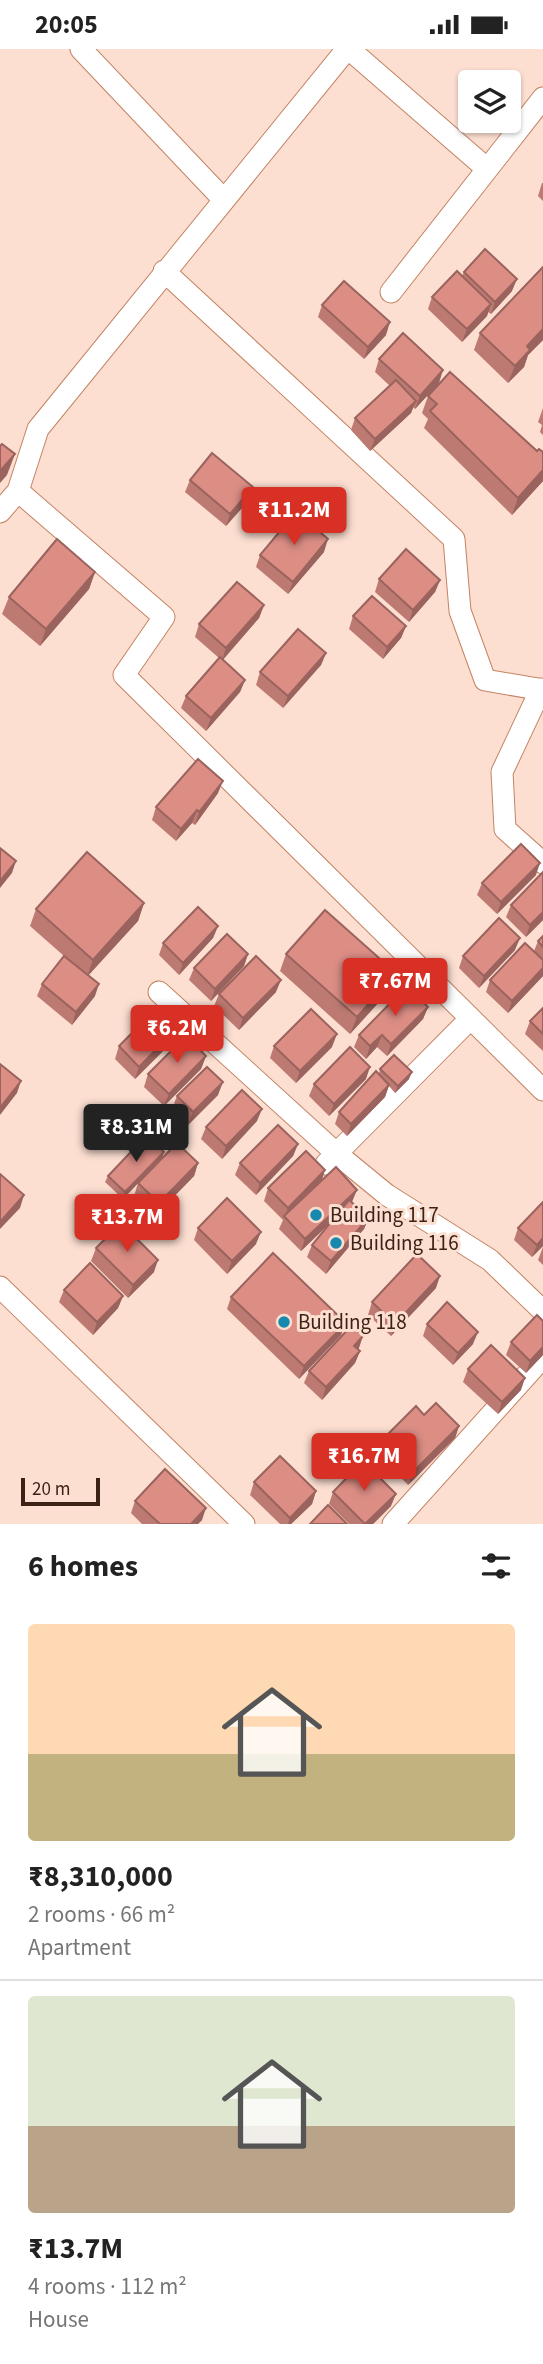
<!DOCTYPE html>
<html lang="en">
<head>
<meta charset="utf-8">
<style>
  body { margin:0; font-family:"Source Sans 3",sans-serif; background:#f6f6f6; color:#222; height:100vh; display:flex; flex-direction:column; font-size:26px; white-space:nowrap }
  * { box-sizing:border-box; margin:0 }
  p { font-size:23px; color:#767676 }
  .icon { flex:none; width:38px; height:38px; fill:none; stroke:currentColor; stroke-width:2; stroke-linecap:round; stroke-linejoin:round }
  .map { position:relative; height:1475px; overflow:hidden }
  .side { display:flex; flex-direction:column; background:#fff; flex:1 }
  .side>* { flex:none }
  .controls { position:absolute; left:458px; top:21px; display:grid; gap:14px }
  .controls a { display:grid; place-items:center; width:63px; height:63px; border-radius:7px; background:#fff; box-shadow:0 2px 5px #0004; font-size:35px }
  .scale { position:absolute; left:21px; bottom:18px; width:79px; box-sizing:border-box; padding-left:7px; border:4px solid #3c2215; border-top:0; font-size:19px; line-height:24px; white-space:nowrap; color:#3c2215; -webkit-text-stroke:5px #fcdfd1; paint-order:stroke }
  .price { position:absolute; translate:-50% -60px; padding:0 16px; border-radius:7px; background:#d93025; color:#fff; font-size:23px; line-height:46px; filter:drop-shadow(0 2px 4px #0008) }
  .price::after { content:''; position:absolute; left:50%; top:42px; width:21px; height:16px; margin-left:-10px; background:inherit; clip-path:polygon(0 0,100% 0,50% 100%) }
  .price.current { background:#222; color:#fff }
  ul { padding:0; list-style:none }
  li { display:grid; align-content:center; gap:14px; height:371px; padding:0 28px }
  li+li { border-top:2px solid #e0e0e0 }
  li span { display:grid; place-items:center; height:217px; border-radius:7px; color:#555 }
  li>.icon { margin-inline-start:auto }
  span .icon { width:126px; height:126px; fill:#fffc; stroke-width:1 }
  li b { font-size:30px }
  h2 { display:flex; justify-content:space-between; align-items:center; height:84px; padding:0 28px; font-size:30px }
  .status { display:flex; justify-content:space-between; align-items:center; height:49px; padding:0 35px; background:#fff; direction:ltr }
  .status svg { height:19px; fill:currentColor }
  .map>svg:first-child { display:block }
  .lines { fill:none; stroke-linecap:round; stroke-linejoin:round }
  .street-casing { stroke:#c48363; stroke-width:23 }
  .street { stroke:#fff; stroke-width:21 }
  .wall { fill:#bd7a72 }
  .shaded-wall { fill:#9a635d }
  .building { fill:#dc8e85; stroke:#9a635d; stroke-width:2 }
  .poi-dot { fill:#1789ae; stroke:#fcdfd1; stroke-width:2.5 }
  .labels { text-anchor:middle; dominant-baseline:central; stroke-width:6; stroke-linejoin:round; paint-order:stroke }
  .poi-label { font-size:21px; fill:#3c2215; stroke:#fcdfd1; text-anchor:start }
</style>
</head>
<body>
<div class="status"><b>20:05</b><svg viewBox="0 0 49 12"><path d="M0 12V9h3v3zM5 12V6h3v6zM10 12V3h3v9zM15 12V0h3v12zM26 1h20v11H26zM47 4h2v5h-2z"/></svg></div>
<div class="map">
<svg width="543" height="1475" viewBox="0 0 543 1475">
  <rect width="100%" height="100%" fill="#fcdfd1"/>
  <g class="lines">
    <g class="street-casing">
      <g id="street">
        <path d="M81 0 224 151"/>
        <path d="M349 0 486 119"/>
        <path d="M164 222 454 490 460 562 485 631 543 641"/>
        <path d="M391 243 543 49"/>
        <path d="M18 442 164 568 124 626 543 1041"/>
        <path d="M0 463 18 442 38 380 347 0"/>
        <path d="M541 640 502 723 505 780 543 814"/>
        <path d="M159 943 337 1105 387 1146 490 1211 543 1262"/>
        <path d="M326 1115 469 971"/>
        <path d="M0 1238 244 1475"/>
        <path d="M393 1475 543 1308"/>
      </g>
    </g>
    <use href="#street" class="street"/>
  </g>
  <g class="wall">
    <path d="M542 134H543V152L538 147Z"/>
    <path d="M543 218V291L528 306 524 318 508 334 474 301 480 284Z"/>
    <path d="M464 223 512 242 491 265 488 263 487 267 462 293 428 260 432 248 462 227Z"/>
    <path d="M322 256 386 286 364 310 318 268Z"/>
    <path d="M379 310 439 334 415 360 413 358 411 364 370 402 351 381 355 369 390 337 375 323Z"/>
    <path d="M428 347 537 402 543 403V432L512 466 424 379 428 370 422 364Z"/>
    <path d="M543 359V386L540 383 542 376 538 373Z"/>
    <path d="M190 431 253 438 249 451 226 477 185 443Z"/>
    <path d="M324 503 288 545 256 518 260 506Z"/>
    <path d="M95 523 89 540 40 597 2 565 9 548Z"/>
    <path d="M379 530 440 531 435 543 409 573 375 543Z"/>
    <path d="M264 556 259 569 222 611 245 631 240 643 206 682 181 659 186 647 219 609 195 588 199 575Z"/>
    <path d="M353 567 406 577 401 589 383 610 349 580Z"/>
    <path d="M326 604 321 616 283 659 256 636 260 623Z"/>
    <path d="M218 744 195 776 192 774 176 792 152 771 156 758Z"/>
    <path d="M543 823V871L526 888 506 868 511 856Z"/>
    <path d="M536 826 497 865 477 846 482 834Z"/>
    <path d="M144 854 138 872 88 926 95 947 72 976 37 947 42 935 64 907 30 877 36 860Z"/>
    <path d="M218 877 213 889 179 926 159 906 163 894Z"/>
    <path d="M543 887V927L508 964 486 943 490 931 534 902 538 892Z"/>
    <path d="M515 901 479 939 459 919 463 907Z"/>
    <path d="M248 905 244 917 211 952 189 931 194 919Z"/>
    <path d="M286 905 390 941 350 985 280 922Z"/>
    <path d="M276 943 239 981 214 957 219 945Z"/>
    <path d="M428 958 423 970 387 1007 377 998 366 1010 354 998 359 986Z"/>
    <path d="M543 959V1002L525 985 530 972Z"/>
    <path d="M171 994 135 1030 115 1010 119 997Z"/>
    <path d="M274 997 332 998 296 1034 270 1009Z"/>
    <path d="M206 1007 201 1020 164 1057 144 1038 148 1025Z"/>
    <path d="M380 1020 409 1030 395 1044 389 1037 385 1048 347 1087 335 1075 339 1063 379 1025Z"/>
    <path d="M366 1030 329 1067 309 1047 314 1035Z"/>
    <path d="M218 1046 188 1076 172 1060 177 1047Z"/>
    <path d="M257 1072 222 1110 201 1090 206 1078Z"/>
    <path d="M298 1095 293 1107 256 1146 235 1126 240 1114Z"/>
    <path d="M164 1103 162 1109 123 1150 105 1133 108 1127Z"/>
    <path d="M198 1114 194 1127 155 1167 134 1147 138 1134Z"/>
    <path d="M322 1131 352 1154 369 1168 364 1180 326 1225 307 1208 312 1196 330 1174 301 1202 279 1180 283 1171 264 1152 268 1139Z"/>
    <path d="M543 1153V1197L532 1208 514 1191 518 1179Z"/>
    <path d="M198 1179 256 1195 227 1225 194 1191Z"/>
    <path d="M543 1198V1216L538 1211Z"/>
    <path d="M96 1199 154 1223 128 1249 91 1212Z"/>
    <path d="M436 1239 391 1287 368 1266 372 1253Z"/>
    <path d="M64 1241 123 1247 118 1259 93 1286 59 1253Z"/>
    <path d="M231 1248 346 1274 341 1286 299 1330 227 1260Z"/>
    <path d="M543 1272V1306L526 1324 506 1306 511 1293Z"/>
    <path d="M427 1275 473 1295 453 1316 423 1287Z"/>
    <path d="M359 1299 358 1300 360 1302 355 1314 322 1351 304 1334 309 1322Z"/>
    <path d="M468 1320 521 1341 498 1365 463 1333Z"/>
    <path d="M424 1366 459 1377 455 1389 408 1436 377 1404 381 1392Z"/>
    <path d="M254 1433 316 1442 312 1455 291 1475H280L250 1446Z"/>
    <path d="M333 1443 391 1457 373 1475H349L329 1455Z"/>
    <path d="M135 1452 202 1471 198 1475H142L131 1464Z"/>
  </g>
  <g class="shaded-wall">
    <path d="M517 230 512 242 491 265 495 253Z"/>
    <path d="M491 255 487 267 462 293 467 280Z"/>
    <path d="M390 273 386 286 364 310 368 298Z"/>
    <path d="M543 280V291L528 306 524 318 508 334 515 317 527 297Z"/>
    <path d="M443 321 439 334 415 360 420 347Z"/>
    <path d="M416 352 411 364 370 402 375 390Z"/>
    <path d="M15 405 7 426 0 434V422Z"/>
    <path d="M543 421V432L512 466 518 449Z"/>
    <path d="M253 438 249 451 226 477 230 465Z"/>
    <path d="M328 490 324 503 288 545 293 533Z"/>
    <path d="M95 523 89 540 40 597 46 580Z"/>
    <path d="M440 531 435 543 409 573 413 561Z"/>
    <path d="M264 556 259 569 222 612 226 599Z"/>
    <path d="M406 577 401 589 383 610 387 598Z"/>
    <path d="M326 604 321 616 283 659 288 647Z"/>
    <path d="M245 631 240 643 206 682 211 669Z"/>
    <path d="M223 732 218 744 195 776 199 763Z"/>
    <path d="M197 761 192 774 176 792 181 780Z"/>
    <path d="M16 812 12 824 0 839V832Z"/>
    <path d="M540 814 536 826 497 865 501 853Z"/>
    <path d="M144 854 138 872 87 928 93 911Z"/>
    <path d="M543 863V871L526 888 530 876Z"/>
    <path d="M218 877 213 889 179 926 183 914Z"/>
    <path d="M520 889 515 901 479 939 484 927Z"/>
    <path d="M248 905 244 917 211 952 215 940Z"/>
    <path d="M543 919V927L508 964 512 952Z"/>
    <path d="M396 924 390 941 350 985 357 968Z"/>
    <path d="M281 931 276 943 239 981 243 969Z"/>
    <path d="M99 935 95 947 72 976 76 963Z"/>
    <path d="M428 958 423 970 387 1007 391 995Z"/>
    <path d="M175 981 171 994 135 1030 139 1018Z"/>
    <path d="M337 985 332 998 296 1034 300 1022Z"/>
    <path d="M382 986 377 998 366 1010 370 997Z"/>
    <path d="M206 1007 201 1020 164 1057 169 1045Z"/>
    <path d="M370 1018 366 1030 329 1067 334 1055Z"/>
    <path d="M412 1023 409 1030 395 1044 398 1037Z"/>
    <path d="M21 1032 17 1044 0 1066V1059Z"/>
    <path d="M223 1033 218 1046 188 1076 193 1063Z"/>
    <path d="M389 1036 385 1048 347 1087 351 1075Z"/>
    <path d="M262 1060 257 1072 222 1110 226 1097Z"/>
    <path d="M298 1095 293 1107 256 1146 260 1134Z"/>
    <path d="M164 1103 162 1109 123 1150 125 1143Z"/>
    <path d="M198 1114 194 1127 155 1167 159 1154Z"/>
    <path d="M325 1121 321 1134 285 1168 288 1159Z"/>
    <path d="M357 1141 352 1153 301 1202 305 1190Z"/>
    <path d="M24 1146 20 1159 0 1180V1173Z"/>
    <path d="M369 1168 364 1180 326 1225 331 1212Z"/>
    <path d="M261 1183 256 1195 227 1225 232 1212Z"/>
    <path d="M543 1189V1197L532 1208 537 1196Z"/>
    <path d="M158 1211 154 1223 128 1249 133 1236Z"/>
    <path d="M440 1227 436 1239 391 1287 395 1275Z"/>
    <path d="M123 1247 118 1259 93 1286 97 1273Z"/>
    <path d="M346 1274 341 1286 299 1330 304 1317Z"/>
    <path d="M478 1283 473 1295 453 1316 458 1304Z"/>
    <path d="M363 1287 359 1299 350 1309 354 1297Z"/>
    <path d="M543 1298V1306L526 1324 530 1312Z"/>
    <path d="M360 1302 355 1314 322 1351 326 1338Z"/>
    <path d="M525 1329 521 1341 498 1365 502 1353Z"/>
    <path d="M459 1377 455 1389 408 1436 413 1423Z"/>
    <path d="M316 1442 312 1455 291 1475H288L290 1469Z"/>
    <path d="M396 1445 391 1457 373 1475H365Z"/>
    <path d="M206 1459 202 1471 198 1475H191Z"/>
  </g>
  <g class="building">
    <path d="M485 200 517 230 495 253 464 223Z"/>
    <path d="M543 218V280L527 297 530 301 515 317 480 284Z"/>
    <path d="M457 222 491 255 467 280 432 248Z"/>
    <path d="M344 232 390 273 368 298 322 256Z"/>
    <path d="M403 284 443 321 420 347 379 310Z"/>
    <path d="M450 323 537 402 539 400 543 403V421L518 449 430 362 437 355 428 347Z"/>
    <path d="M396 331 416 352 375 390 355 369Z"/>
    <path d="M2 395 15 405 0 422V397Z"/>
    <path d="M212 404 253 438 230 465 190 431Z"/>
    <path d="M296 463 328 490 293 533 260 506Z"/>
    <path d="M57 490 95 523 46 580 9 548Z"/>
    <path d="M406 500 440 531 413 561 379 530Z"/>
    <path d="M237 533 264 556 226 599 199 575Z"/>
    <path d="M372 547 406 577 387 598 353 567Z"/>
    <path d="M298 580 326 604 288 647 260 623Z"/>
    <path d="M220 608 245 631 211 669 186 647Z"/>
    <path d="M198 710 223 732 199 763 197 761 181 780 156 758Z"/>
    <path d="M521 795 540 814 501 853 482 834Z"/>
    <path d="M0 799 16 812 0 832Z"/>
    <path d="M87 803 144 854 93 911 36 860Z"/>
    <path d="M543 823V863L530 876 511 856Z"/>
    <path d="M198 858 218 877 183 914 163 894Z"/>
    <path d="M325 861 396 924 357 968 286 905Z"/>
    <path d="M499 869 520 889 484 927 463 907Z"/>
    <path d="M227 885 248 905 215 940 194 919Z"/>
    <path d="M543 887V898L538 892Z"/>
    <path d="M525 894 543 911V919L512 952 490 931Z"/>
    <path d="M64 907 99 935 76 963 42 935Z"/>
    <path d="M256 907 281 931 243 969 219 945Z"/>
    <path d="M407 937 428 958 391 995 382 986 370 997 359 986Z"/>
    <path d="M543 959V985L530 972Z"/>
    <path d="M311 960 337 985 300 1022 274 997Z"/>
    <path d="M155 961 175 981 139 1018 119 997Z"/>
    <path d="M186 987 206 1007 169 1045 148 1025Z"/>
    <path d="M350 998 370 1018 334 1055 314 1035Z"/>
    <path d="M394 1006 412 1023 398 1037 380 1020Z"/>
    <path d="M0 1015 21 1032 0 1059Z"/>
    <path d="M207 1018 223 1033 193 1063 177 1047Z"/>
    <path d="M376 1022 389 1036 351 1075 339 1063Z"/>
    <path d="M242 1041 262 1060 226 1097 206 1078Z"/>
    <path d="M278 1076 298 1095 260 1134 240 1114Z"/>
    <path d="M147 1086 164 1103 125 1143 108 1127Z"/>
    <path d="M177 1094 198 1114 159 1154 138 1134Z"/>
    <path d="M306 1102 325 1121 288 1159 268 1139Z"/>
    <path d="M336 1118 357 1141 305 1190 284 1167Z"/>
    <path d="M0 1125 24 1146 0 1173Z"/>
    <path d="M227 1149 261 1183 232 1212 198 1179Z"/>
    <path d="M349 1151 369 1168 331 1212 312 1196Z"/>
    <path d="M543 1153V1189L537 1196 518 1179Z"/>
    <path d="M121 1174 158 1211 133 1236 96 1199Z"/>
    <path d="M273 1204 346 1274 304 1317 231 1248Z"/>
    <path d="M417 1205 440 1227 395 1275 372 1253Z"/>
    <path d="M90 1214 123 1247 97 1273 64 1241Z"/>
    <path d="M447 1253 478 1283 458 1304 427 1275Z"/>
    <path d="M537 1266 543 1272V1298L530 1312 511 1293Z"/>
    <path d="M352 1276 363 1287 354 1297 360 1302 326 1338 309 1322Z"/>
    <path d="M491 1296 525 1329 502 1353 468 1320Z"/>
    <path d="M436 1354 459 1377 413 1423 381 1392 416 1357 424 1366Z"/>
    <path d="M280 1407 316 1442 290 1469 254 1433Z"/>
    <path d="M363 1412 396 1445 365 1475 333 1443Z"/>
    <path d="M165 1420 206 1459 191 1475H160L135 1452Z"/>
    <path d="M328 1456 347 1475H310Z"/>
  </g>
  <g class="poi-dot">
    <circle cx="316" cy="1166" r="7"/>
    <circle cx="336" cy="1194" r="7"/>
    <circle cx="284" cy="1273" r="7"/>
  </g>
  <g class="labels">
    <g class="poi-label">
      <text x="330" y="1166">Building 117</text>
      <text x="350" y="1194">Building 116</text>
      <text x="298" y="1273">Building 118</text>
    </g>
  </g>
</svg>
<div class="controls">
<a><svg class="icon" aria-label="layers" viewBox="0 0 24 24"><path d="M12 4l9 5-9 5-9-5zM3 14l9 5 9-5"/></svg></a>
</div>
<div class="scale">20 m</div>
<b class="price" style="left:294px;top:498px">₹11.2M</b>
<b class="price" style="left:395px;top:969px">₹7.67M</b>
<b class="price" style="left:177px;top:1016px">₹6.2M</b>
<b class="price current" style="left:136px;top:1115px">₹8.31M</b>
<b class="price" style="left:127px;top:1205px">₹13.7M</b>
<b class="price" style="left:364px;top:1444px">₹16.7M</b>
</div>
<section class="side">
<h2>6 homes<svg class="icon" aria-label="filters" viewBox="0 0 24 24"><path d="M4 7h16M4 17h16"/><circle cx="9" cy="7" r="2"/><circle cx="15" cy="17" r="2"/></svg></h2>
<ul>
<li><span style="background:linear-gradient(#ffd9b3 60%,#c2b280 0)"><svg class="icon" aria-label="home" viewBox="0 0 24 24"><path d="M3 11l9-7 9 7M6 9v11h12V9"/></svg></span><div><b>₹8,310,000</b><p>2 rooms · 66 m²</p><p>Apartment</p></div></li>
<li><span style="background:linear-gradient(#dfe7d0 60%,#b9a48a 0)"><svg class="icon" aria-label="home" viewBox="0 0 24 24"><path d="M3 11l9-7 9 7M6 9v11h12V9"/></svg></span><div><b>₹13.7M</b><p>4 rooms · 112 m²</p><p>House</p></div></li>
</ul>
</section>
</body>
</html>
